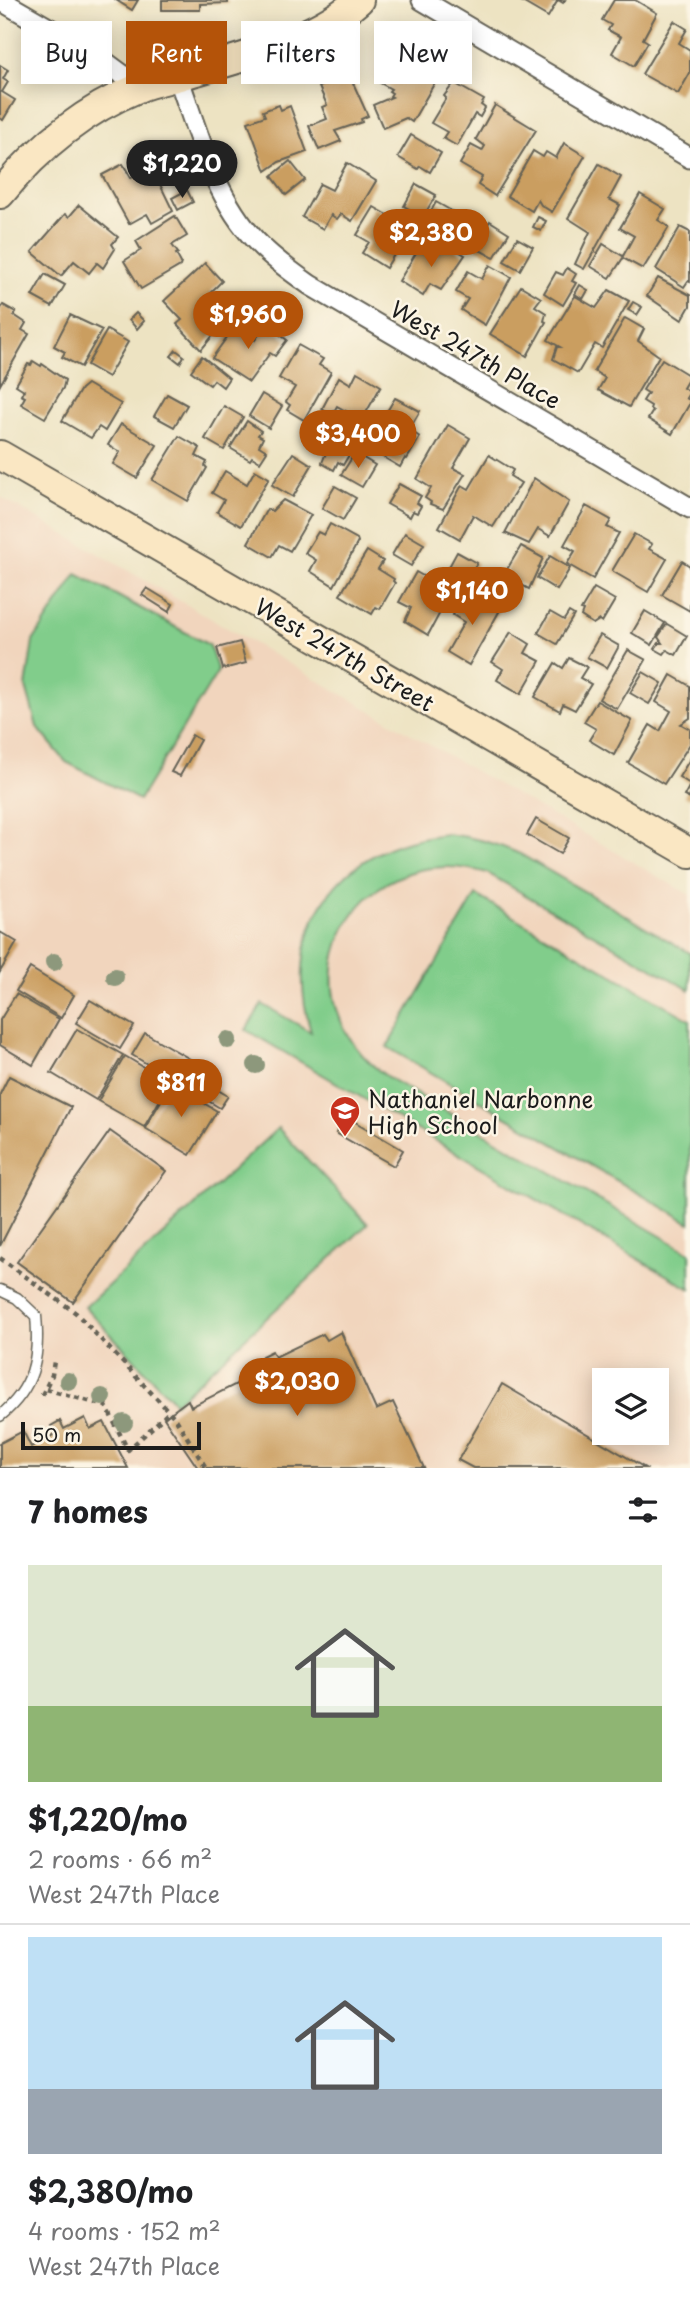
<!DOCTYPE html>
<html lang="en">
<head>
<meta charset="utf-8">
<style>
  body { margin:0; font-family:"Playpen Sans",sans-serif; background:#f6f6f6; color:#202124; height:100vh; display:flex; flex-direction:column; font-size:26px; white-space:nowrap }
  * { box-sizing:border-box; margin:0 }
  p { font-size:23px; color:#757577 }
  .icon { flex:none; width:38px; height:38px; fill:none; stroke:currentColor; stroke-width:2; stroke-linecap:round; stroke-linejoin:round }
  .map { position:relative; height:1468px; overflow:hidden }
  .panel { display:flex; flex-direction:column; background:#fff; flex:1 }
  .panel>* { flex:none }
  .top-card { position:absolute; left:21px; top:21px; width:649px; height:63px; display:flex; gap:14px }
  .tools { position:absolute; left:592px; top:1368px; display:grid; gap:14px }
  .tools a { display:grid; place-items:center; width:77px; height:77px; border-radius:0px; background:#fff; box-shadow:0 4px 18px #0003; font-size:35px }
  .scale { position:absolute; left:21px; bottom:18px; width:180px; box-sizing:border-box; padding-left:7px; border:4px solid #1c1c1c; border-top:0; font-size:19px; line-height:24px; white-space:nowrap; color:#1c1c1c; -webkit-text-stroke:5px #fcf5e5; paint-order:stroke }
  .price { position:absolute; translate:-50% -60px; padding:0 16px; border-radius:24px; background:#b45309; color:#fff; font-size:23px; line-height:46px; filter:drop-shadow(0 2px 4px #0008) }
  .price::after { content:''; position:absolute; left:50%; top:42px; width:21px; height:16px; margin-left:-10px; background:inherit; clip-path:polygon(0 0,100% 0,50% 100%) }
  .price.active { background:#222; color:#fff }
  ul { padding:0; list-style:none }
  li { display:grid; align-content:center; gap:14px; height:371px; padding:0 28px }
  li+li { border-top:2px solid #e0e0e0 }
  li span { display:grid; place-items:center; height:217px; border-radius:0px; color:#555 }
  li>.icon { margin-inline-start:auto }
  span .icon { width:126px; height:126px; fill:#fffc; stroke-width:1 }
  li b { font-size:30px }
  h2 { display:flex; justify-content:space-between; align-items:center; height:84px; padding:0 28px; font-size:30px }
  .pill { padding:0 24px; border-radius:0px; background:#fff; box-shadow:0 4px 18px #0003; font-size:24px; line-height:63px }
  .pill.active { background:#b45309; color:#fff }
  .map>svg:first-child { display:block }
  .built { fill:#f1d5bd; fill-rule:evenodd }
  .green { fill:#81cd8b; stroke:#4e7454; stroke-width:2 }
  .building { fill:#ca9e60 }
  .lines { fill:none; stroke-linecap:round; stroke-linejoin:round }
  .lane-casing { stroke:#656256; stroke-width:13 }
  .street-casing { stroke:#656256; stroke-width:23 }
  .secondary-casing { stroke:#656256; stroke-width:32 }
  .path { stroke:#656256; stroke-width:4.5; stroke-dasharray:5 5; stroke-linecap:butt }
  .lane { stroke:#fff; stroke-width:10 }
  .street { stroke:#fff; stroke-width:19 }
  .secondary { stroke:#fae7c3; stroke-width:28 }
  .tree { fill:#8d987c }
  .labels { text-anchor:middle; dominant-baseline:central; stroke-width:5; stroke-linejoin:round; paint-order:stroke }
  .street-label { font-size:23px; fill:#1c1c1c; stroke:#fcf5e5 }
  .poi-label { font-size:23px; fill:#1c1c1c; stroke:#fcf5e5; text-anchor:start }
</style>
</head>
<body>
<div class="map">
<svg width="690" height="1468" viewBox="0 0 690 1468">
  <rect width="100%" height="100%" fill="#fcf5e5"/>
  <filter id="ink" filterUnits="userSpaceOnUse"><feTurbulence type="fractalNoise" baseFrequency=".0143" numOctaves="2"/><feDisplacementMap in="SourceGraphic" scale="14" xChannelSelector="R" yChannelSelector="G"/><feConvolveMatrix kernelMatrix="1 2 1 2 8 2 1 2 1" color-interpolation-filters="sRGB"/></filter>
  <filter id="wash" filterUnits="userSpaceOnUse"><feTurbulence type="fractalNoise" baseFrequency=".00686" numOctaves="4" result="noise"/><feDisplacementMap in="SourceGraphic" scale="28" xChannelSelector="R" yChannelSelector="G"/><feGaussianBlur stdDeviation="1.57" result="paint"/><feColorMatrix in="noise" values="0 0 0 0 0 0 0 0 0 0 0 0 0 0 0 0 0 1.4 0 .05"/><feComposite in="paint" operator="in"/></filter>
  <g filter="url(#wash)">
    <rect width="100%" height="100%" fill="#ede3c2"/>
    <path class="built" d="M0 497 690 895V1468H0ZM604 1381H656V1433H604Z"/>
    <g class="green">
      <path d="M77 574 209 645 218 671 139 800 66 762 37 727 26 687 33 641Z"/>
      <path d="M447 834C474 837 496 843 520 854L690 953V990L487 873C351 834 273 998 389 1078L690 1253V1289L246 1030 262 1004 311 1032C280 927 338 844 447 834Z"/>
      <path d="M476 895 690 1020V1223L387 1047Z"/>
      <path d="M278 1128 368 1224 175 1403 85 1307Z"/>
    </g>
    <g id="blocks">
      <g class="building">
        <path d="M116 0H138L132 10Z"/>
        <path d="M162 0H228V3L200 4V10H162Z"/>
        <path d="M519 0H565L563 3 558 0 548 17Z"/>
        <path d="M614 0H635L657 13 643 39 648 42 634 66 612 53 621 37 608 30 611 25 602 20Z"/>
        <path d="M674 21 687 29 679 43 690 50V73L678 94 642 74Z"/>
        <path d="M394 50 414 62 416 59 434 67 431 73 438 77 412 122 406 118 383 128 373 105 392 97 390 96 392 93 389 91 391 89 377 81Z"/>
        <path d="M0 65 8 70 3 79 8 82 2 92 15 100 3 120 0 118Z"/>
        <path d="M349 74 368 116 361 119 362 122 335 131 341 141 319 150 309 126 327 119 322 107 327 105 319 87Z"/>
        <path d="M454 83 484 100 481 105 485 108 480 117 475 114 457 146 443 138 447 132 431 123 446 98 444 96Z"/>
        <path d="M279 105 281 110 290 106 307 152 279 162 266 171 248 122 265 116 263 111Z"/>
        <path d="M495 105 536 130 495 196 478 185 482 177 460 164 471 145 482 151 485 146 476 139Z"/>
        <path d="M411 135 441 153 430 172 420 166 418 169 398 157Z"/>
        <path d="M564 143 585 156 552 212 541 205 538 200 532 211 507 196 533 151 543 157 546 152 556 158Z"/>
        <path d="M290 161 305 180 286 195 272 176Z"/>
        <path d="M347 163 376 181 352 221 341 214 337 219 331 215 323 229 302 217 320 184 332 190Z"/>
        <path d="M123 164 131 178 150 170 151 173 154 172 173 211 152 223 147 214 129 224 102 175Z"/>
        <path d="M599 164 621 177 609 199 620 205 584 269 575 264 590 232 568 218Z"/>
        <path d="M416 184 436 195 423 217 404 206Z"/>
        <path d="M187 190 193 202 178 210 172 198Z"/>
        <path d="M640 194 665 209 658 220 669 227 643 269 623 258 610 278 590 266 603 244 623 256 634 236 620 228Z"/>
        <path d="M436 202 457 214 444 236 424 224Z"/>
        <path d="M79 205 118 237 112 244 115 249 103 268 97 263 89 273 74 261 61 276 32 252 65 214 69 217Z"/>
        <path d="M374 207 407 226 406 235 386 268 362 253 369 242 357 235Z"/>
        <path d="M175 216 187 236 172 245 178 253 176 254 181 263 180 266 141 289 124 261 141 250 136 241Z"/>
        <path d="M538 217 546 221 541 231 533 227Z"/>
        <path d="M490 221 509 233 494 258 474 247Z"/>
        <path d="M680 227 690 232V282L688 281 684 287 656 269Z"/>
        <path d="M517 238 533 247 520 270 504 261Z"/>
        <path d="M443 242 465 255 441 290 430 284 423 296 399 281 419 248 435 257Z"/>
        <path d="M205 263 222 281 211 292 218 300 214 304 222 312 214 320 220 327 201 350 177 324 182 320 164 301Z"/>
        <path d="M490 265 511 277 485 325 461 310 468 299 456 292 468 271 482 279Z"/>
        <path d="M567 268 576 274 572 281 576 283 563 305 544 293 556 272 563 275Z"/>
        <path d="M45 274 65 285 52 307 32 296Z"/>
        <path d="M658 278 690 295V306L682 320 647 296Z"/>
        <path d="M580 285 588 290 583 299 575 294Z"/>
        <path d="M521 286 541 298 535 306 546 313 544 321 546 322 527 356 490 334Z"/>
        <path d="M609 290 629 301 602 348 595 344 578 373 553 359 557 347H560L548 340 575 296 596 308Z"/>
        <path d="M633 302 642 307 637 315 628 310Z"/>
        <path d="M3 305 16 312 14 315 26 323 22 330 29 334 0 385V310Z"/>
        <path d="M136 313 144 321 137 329 129 320Z"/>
        <path d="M70 315 102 330 81 367 62 357 65 352 54 346Z"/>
        <path d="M625 318 644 329 638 341 659 356 629 407 598 390 605 378 594 371Z"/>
        <path d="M266 324 287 340 275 356 270 353 249 382 212 358 235 326 255 340Z"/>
        <path d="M107 330 128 342 108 377 87 365Z"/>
        <path d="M298 345 323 359 319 365 331 372 304 420 287 410 290 405 286 402 295 387 279 378Z"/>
        <path d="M176 350 184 356 180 363 171 356Z"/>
        <path d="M202 356 229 378 223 387 214 380 210 385 191 371Z"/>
        <path d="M662 359 690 376 683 388 690 392 686 398 690 400V403L672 434 648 419 653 411 650 409 651 406 643 401 648 393 643 390Z"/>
        <path d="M33 361 41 366 42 364 65 380 63 388 45 418 21 404 25 397 21 395 24 390 16 385 28 364 31 365Z"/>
        <path d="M357 372 381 386 362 420 337 406 332 415 322 409 339 377 351 384Z"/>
        <path d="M87 384 121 404 105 431 99 427 91 438 62 421 81 389Z"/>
        <path d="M167 394 187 405 174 427 154 416Z"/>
        <path d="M262 394 282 406 269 428 249 416Z"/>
        <path d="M395 398 420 411 409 430 420 437 407 459 405 458 400 467 378 454 383 445 371 438Z"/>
        <path d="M224 406 243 417 224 450 205 439Z"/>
        <path d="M247 421 261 431 258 435 263 438 259 446 267 451 260 462 252 457 250 460 230 448Z"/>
        <path d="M121 424 157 445 137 478 113 464 120 452 108 445Z"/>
        <path d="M448 425 470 438 453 468 465 474 443 509 430 504 431 502 425 498 431 488 417 479Z"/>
        <path d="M326 431 334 435 336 432 356 443 343 465 338 462 334 470 322 463 329 445 321 440Z"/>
        <path d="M179 436 200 448 196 456 207 462 205 466 207 468 188 501 152 480Z"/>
        <path d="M293 453 312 465 293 497 272 485Z"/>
        <path d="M355 453 375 465 362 487 341 475Z"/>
        <path d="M489 455 513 470 510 476 521 483 493 527 473 515 460 539 439 527 462 485 469 489Z"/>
        <path d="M255 470 269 478 241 526 217 512 224 500 212 493 225 471 247 484Z"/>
        <path d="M534 478 569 502 550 536 538 529 529 544 505 533Z"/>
        <path d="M399 484 421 496 417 503 421 506 417 513 413 511 410 517 387 504Z"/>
        <path d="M335 486 356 498 343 520 322 508Z"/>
        <path d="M283 500 311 515 290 551 279 545 272 557 248 543 267 509 272 511Z"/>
        <path d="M586 506 611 520 607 527 619 533 593 579 567 564 575 551 564 545Z"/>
        <path d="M330 524 357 539 358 542 334 586 310 571 316 560 305 553 318 532 324 535Z"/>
        <path d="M405 533 424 544 411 566 392 555Z"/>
        <path d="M634 534 652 544 649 549 667 559 648 592 612 571Z"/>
        <path d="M521 546 543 558 529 589 506 576V571Z"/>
        <path d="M367 551 383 561 378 569 394 579 393 581 395 583 380 609 376 607 372 614 340 595Z"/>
        <path d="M457 552 477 563 464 585 445 574Z"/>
        <path d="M550 556 570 568 557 590 537 578Z"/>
        <path d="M682 561 690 566V611L662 595Z"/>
        <path d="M416 572 451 592 428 635 405 621 411 608 399 602Z"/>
        <path d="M147 588 173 604 169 612 142 595Z"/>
        <path d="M594 588 615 600 602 622 599 620 593 624 581 616 583 611 581 610Z"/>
        <path d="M467 591 500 610 469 665 447 652 464 622 453 615Z"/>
        <path d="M645 611 665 623 652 645 632 633Z"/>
        <path d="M550 612 564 620 569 612 574 615 557 644 538 633Z"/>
        <path d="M667 624 687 636 676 655 667 650 664 654 655 649 659 643H662L658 637Z"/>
        <path d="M511 632 530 644 525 653 540 661 521 694 497 680 503 669 492 662Z"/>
        <path d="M600 635 619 646 607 668 587 657Z"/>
        <path d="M240 642 246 663 223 669 217 648Z"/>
        <path d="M628 650 646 660 617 709 599 699Z"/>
        <path d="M569 658 587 667 580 678 591 684 575 710 563 704 560 711 535 697 555 663 563 668Z"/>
        <path d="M643 672 662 683 649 704 630 693Z"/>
        <path d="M671 675 690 686V718L681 724 690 729V744L664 784 628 763 650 725 660 731 671 711 656 702Z"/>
        <path d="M597 701 632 721 614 755 589 740 596 729 584 722Z"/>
        <path d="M192 735 200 740 180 776 171 772Z"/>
        <path d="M690 759V784L679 777Z"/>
        <path d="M690 785V799L684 796Z"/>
        <path d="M536 819 569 838 560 854 527 835Z"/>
        <path d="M0 932 17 942 0 972Z"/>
        <path d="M30 968 74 995 61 1018 16 991Z"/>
        <path d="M16 994 59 1019 33 1065 0 1045V1020Z"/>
        <path d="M90 1000 134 1026 120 1049 76 1023Z"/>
        <path d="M77 1029 123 1055 96 1100 51 1073Z"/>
        <path d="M145 1033 190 1059 176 1081 132 1055Z"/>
        <path d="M125 1056 170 1083 144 1127 98 1101Z"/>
        <path d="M184 1070 228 1096 220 1108 177 1082Z"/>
        <path d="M9 1076 71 1107 0 1246V1094Z"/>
        <path d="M171 1084 217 1111 190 1155 145 1128Z"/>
        <path d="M345 1116 403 1150 394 1166 336 1133Z"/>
        <path d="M110 1131 166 1171 73 1302 17 1262Z"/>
        <path d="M341 1332 376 1410 393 1402 424 1468H198L164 1418 188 1400 191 1407 268 1368 262 1356 272 1351 275 1357 323 1334 327 1340Z"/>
        <path d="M502 1384 645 1468H473L458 1460Z"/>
        <path d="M85 1418 90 1429 104 1422 128 1468H0V1443L23 1431 31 1447 55 1434 51 1426 60 1421 64 1429Z"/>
      </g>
    </g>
  </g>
  <g filter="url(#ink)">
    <use href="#blocks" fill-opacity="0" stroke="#656256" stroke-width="2"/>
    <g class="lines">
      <g class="lane-casing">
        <path id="lane" d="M0 1290 17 1298 36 1316C40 1358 34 1388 0 1416"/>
      </g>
      <g class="street-casing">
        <g id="street">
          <path d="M0 0 97 56 139 87"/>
          <path d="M422 0 690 158"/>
          <path d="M178 77C198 132 214 197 256 241 272 258 290 271 310 285L690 508"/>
        </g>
      </g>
      <g class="secondary-casing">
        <g id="secondary">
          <path d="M0 194C37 149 84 110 138 88 151 82 166 80 179 76 237 59 313 41 359 0"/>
          <path d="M0 455 690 853"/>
        </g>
      </g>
      <g class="path">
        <path d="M0 1258 76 1313 176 1419 206 1468"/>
        <path d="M46 1389 106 1406 128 1450 169 1412"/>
        <path d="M42 1395 52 1375 54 1361"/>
      </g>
      <use href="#lane" class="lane"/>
      <use href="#street" class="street"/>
      <use href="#secondary" class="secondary"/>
    </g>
    <g class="tree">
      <circle cx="54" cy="962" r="9"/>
      <circle cx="115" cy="977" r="9"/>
      <circle cx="228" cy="1040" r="9"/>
      <circle cx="256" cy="1065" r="9"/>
      <circle cx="68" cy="1381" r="9"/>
      <circle cx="102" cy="1397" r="9"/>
      <circle cx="124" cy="1423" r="9"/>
    </g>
  </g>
  <defs>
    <g id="school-pin" transform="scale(1.575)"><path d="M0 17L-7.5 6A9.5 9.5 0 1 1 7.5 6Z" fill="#c8321e" stroke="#fcf5e5"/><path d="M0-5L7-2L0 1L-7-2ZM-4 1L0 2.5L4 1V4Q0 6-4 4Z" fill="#fff"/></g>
  </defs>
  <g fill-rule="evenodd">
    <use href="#school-pin" x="345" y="1111"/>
  </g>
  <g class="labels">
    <g class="street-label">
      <text transform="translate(476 354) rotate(30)">West 247th Place</text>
      <text transform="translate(345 654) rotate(30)">West 247th Street</text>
    </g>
    <g class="poi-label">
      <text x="368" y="1098">Nathaniel Narbonne<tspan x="368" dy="26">High School</tspan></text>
    </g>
  </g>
</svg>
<div class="tools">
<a><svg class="icon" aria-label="layers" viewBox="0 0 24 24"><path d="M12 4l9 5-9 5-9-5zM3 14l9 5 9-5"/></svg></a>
</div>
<div class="scale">50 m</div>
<b class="price active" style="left:182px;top:200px">$1,220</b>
<b class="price" style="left:431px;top:269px">$2,380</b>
<b class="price" style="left:248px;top:351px">$1,960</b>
<b class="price" style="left:358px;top:470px">$3,400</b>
<b class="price" style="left:472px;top:627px">$1,140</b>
<b class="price" style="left:181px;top:1119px">$811</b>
<b class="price" style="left:297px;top:1418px">$2,030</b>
<div class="top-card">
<a class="pill">Buy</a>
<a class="pill active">Rent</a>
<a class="pill">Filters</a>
<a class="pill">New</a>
</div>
</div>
<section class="panel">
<h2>7 homes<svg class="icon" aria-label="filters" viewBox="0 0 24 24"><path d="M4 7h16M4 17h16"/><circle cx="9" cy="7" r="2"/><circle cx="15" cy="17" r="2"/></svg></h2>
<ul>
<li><span style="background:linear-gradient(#dfe7d0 65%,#8fb573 0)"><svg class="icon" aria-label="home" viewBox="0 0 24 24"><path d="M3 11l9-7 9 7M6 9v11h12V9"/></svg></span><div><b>$1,220/mo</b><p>2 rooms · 66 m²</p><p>West 247th Place</p></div></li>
<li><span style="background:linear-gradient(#bfe0f5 70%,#9aa5b1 0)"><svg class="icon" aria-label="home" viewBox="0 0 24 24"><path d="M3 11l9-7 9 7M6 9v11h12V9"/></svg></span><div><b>$2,380/mo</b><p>4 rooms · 152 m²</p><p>West 247th Place</p></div></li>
</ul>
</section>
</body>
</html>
